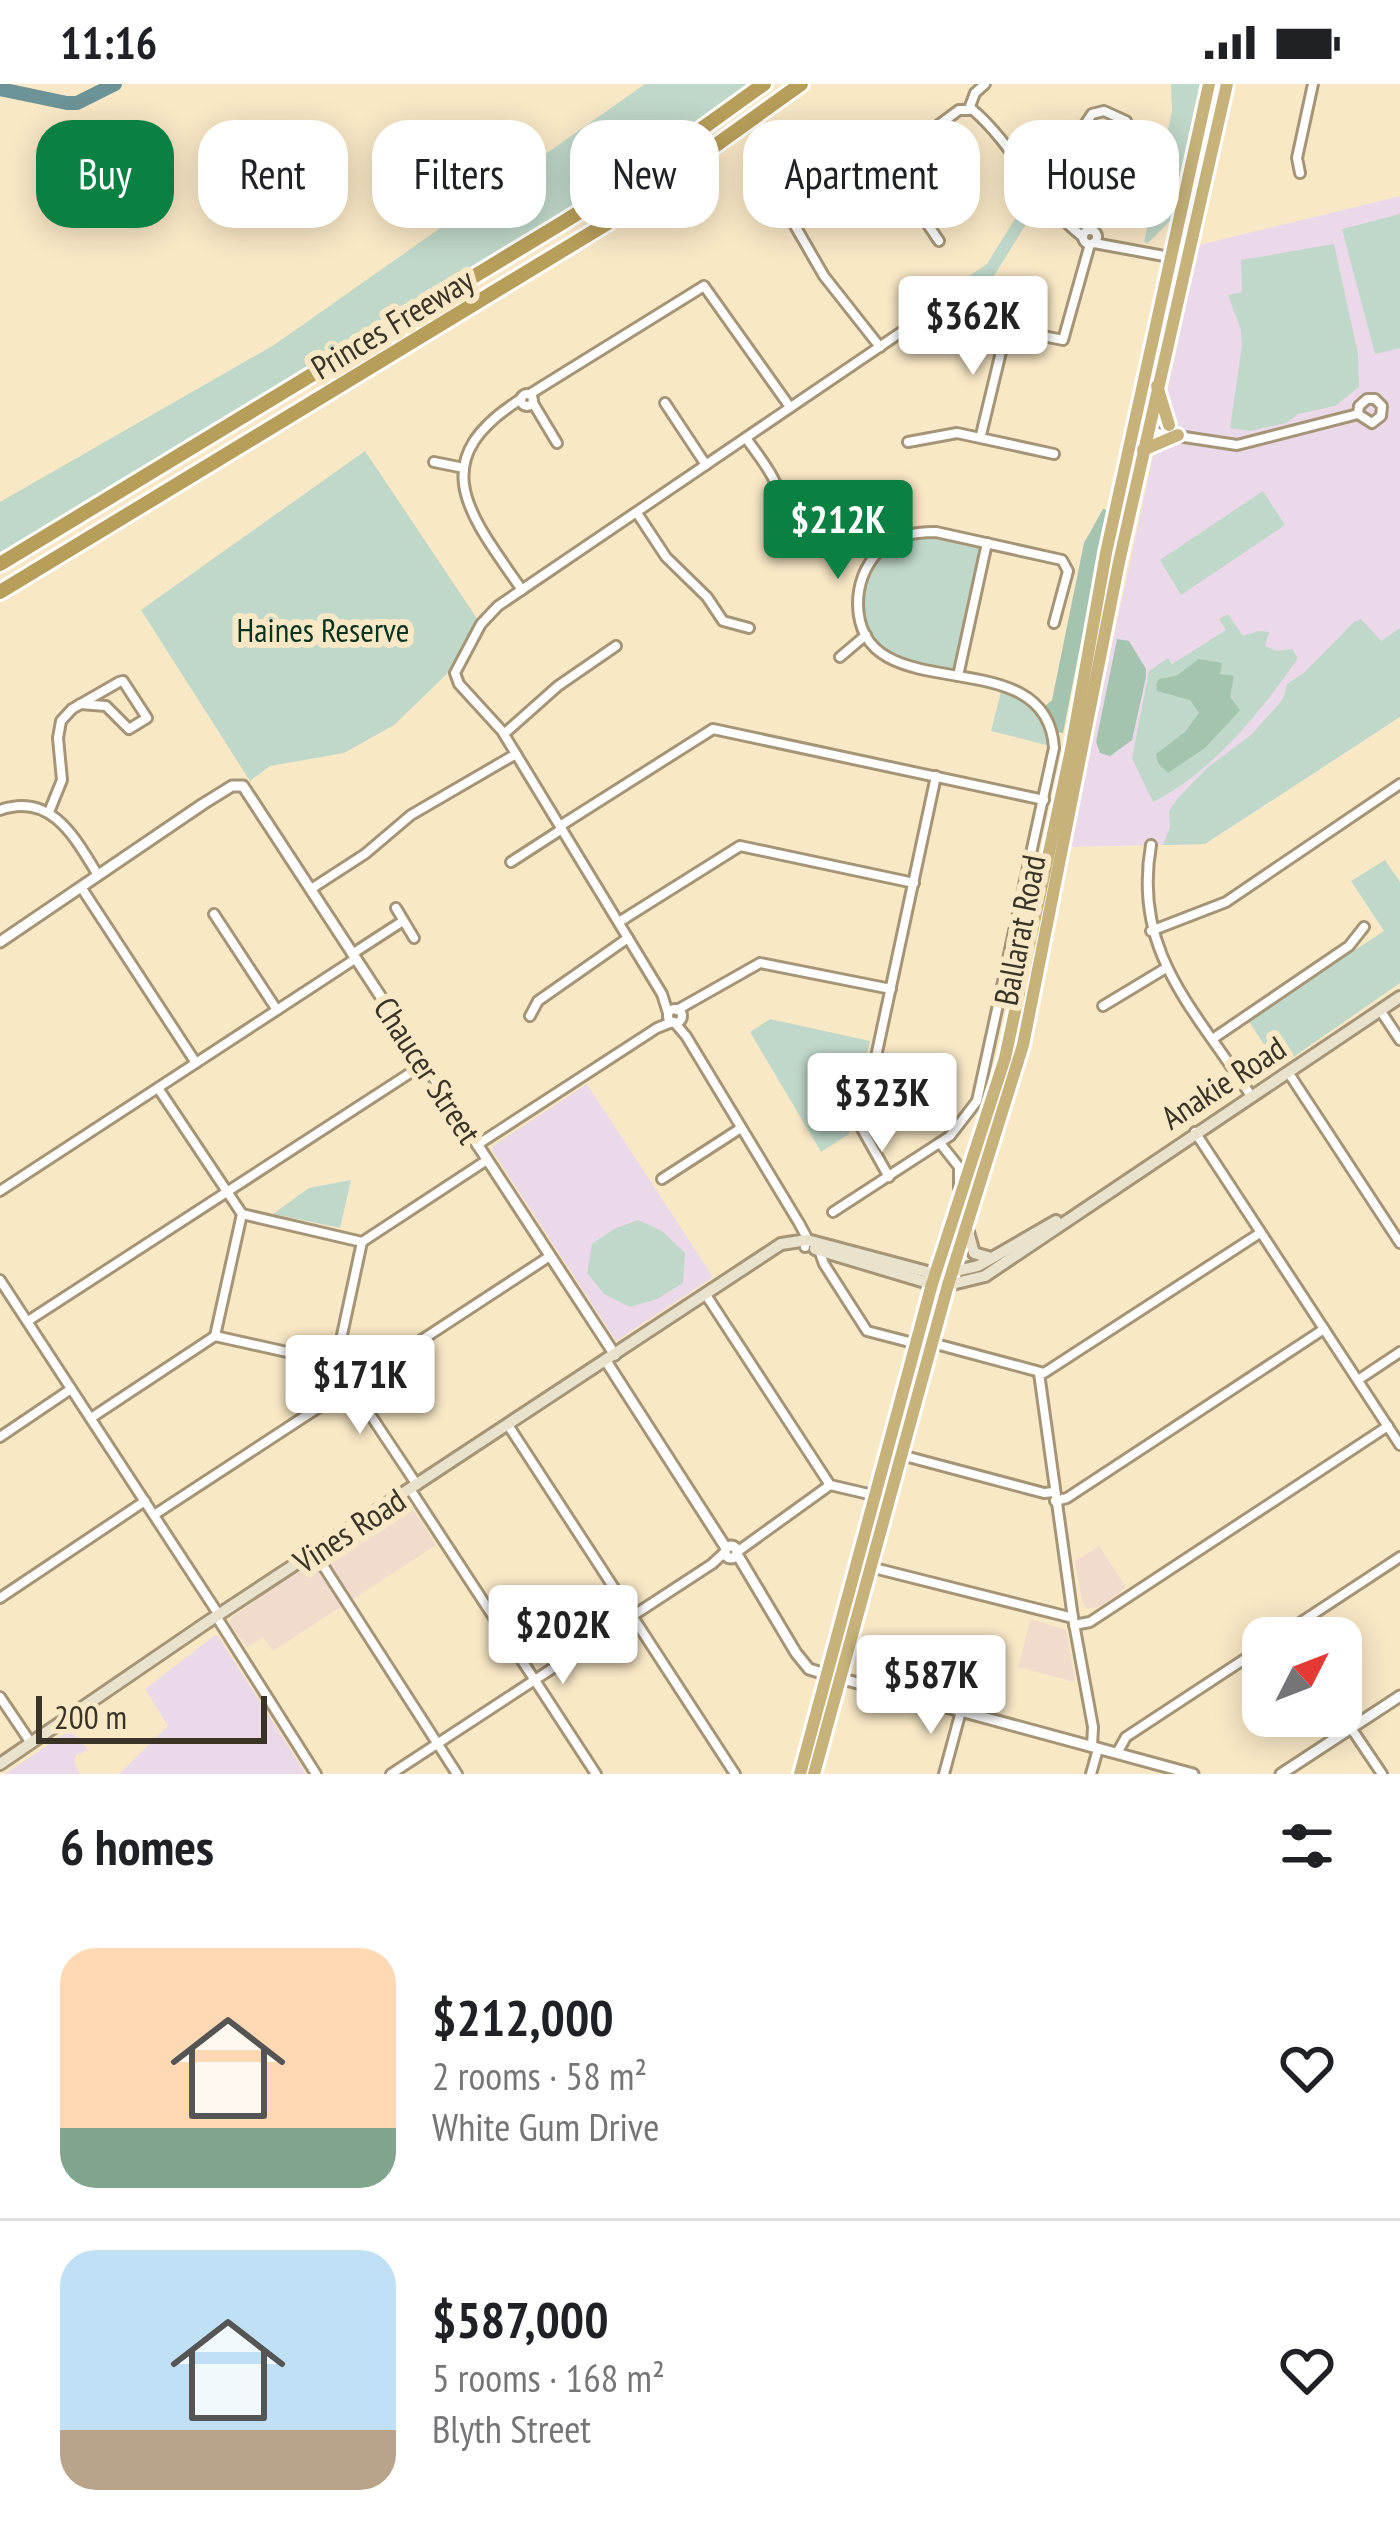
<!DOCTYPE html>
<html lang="en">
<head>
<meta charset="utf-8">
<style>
  body { margin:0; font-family:"PT Sans Narrow",sans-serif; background:#f2f2f2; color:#202124; height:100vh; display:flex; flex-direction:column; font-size:45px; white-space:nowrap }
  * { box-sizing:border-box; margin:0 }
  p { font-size:39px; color:#757577 }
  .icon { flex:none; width:66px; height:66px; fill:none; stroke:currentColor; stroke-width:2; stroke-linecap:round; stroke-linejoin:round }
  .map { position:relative; height:1690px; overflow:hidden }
  .drawer { display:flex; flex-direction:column; background:#fff; flex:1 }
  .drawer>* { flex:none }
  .guide { position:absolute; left:36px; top:36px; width:1329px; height:108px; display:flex; gap:24px }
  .needle { width:78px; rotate:48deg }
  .tools { position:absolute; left:1242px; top:1533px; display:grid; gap:24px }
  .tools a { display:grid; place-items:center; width:120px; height:120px; border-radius:24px; background:#fff; box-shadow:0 6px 30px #0003; font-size:60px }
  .scale { position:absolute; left:36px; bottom:30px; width:231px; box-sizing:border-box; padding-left:12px; border:6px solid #3a3427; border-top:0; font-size:33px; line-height:42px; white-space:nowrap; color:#3a3427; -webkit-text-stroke:9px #f9e8c6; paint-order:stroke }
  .price { position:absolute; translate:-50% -102px; padding:0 27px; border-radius:12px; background:#fff; color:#222; font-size:39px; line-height:78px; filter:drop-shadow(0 3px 6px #0008) }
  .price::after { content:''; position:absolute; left:50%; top:72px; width:36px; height:27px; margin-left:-18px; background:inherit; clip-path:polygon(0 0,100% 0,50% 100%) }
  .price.selected { background:#0b8043; color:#fff }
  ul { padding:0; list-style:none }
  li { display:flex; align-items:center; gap:36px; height:300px; padding:0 60px }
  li+li { border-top:3px solid #e0e0e0 }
  li span { display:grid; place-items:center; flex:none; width:336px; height:240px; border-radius:36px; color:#555 }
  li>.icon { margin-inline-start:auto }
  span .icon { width:144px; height:144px; fill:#fffc; stroke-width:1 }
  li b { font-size:51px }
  h2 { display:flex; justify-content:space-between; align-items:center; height:144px; padding:0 60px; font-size:51px }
  .pill { padding:0 42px; border-radius:36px; background:#fff; box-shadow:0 6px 30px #0003; font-size:42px; line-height:108px }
  .pill.selected { background:#0b8043; color:#fff }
  .status { display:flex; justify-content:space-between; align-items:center; height:84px; padding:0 60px; background:#fff; direction:ltr }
  .status svg { height:33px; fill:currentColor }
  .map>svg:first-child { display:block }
  .commercial { fill:#f0dbcd }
  .education { fill:#ebd9ea }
  .green { fill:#c0d8c9 }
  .forest { fill:#a4c4b0 }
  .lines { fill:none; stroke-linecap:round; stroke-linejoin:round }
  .river { stroke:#6c9397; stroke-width:14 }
  .minor-casing { stroke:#a59576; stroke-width:14 }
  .tertiary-casing { stroke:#a59576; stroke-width:15 }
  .secondary-casing { stroke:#a59576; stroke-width:16 }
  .trunk-casing { stroke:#fff; stroke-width:18 }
  .motorway-casing { stroke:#fff; stroke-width:20 }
  .minor { stroke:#fff; stroke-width:8 }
  .tertiary { stroke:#fff; stroke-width:9 }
  .secondary { stroke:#e9e2cd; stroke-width:10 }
  .trunk { stroke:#c6b27a; stroke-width:12 }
  .motorway { stroke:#b79e59; stroke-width:14 }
  .labels { text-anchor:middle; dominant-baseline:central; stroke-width:12; stroke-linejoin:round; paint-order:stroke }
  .street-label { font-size:33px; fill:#3a3427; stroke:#f9e8c6 }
  .park-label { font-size:33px; fill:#08331f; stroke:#f9e8c6 }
</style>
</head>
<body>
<div class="status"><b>11:16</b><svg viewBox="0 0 49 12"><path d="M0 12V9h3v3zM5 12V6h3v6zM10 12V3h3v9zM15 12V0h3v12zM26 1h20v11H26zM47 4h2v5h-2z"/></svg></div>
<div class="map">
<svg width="1400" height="1690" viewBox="0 0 1400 1690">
  <rect width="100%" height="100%" fill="#f9e8c6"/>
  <g class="commercial">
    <path d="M403 1410 436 1461 273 1567 263 1553 247 1563 230 1541 231 1534Z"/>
    <path d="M1099 1462 1126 1503 1102 1522 1087 1525 1082 1517 1075 1477Z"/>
    <path d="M1031 1535 1066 1546 1075 1598 1018 1583Z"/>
  </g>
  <g class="education">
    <path d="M1400 112V633L1205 760 1068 763 1199 161Z"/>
    <path d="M587 1000 713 1193 616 1257 492 1066 493 1062Z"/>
    <path d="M214 1552H218L306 1690H119L168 1642 145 1605Z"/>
    <path d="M70 1646 88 1666 76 1671 74 1677 79 1690H5Z"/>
  </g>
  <g class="green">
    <path d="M645 0H749L573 122 0 469V418L274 261Z"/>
    <path d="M1171 0H1200L1170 137 1148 159 1144 158 1172 27Z"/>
    <path d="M1028 114 1036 124 971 229 930 219 987 180Z"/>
    <path d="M1400 130V264L1375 270 1342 145Z"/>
    <path d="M1334 160 1358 270 1359 303 1335 322 1298 330 1286 339 1250 347 1230 344 1242 261 1241 246 1228 211 1242 208 1241 176Z"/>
    <path d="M365 367 478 536 451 586 394 641 344 669 270 682 250 697 141 526Z"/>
    <path d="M1263 407 1285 441 1181 511 1160 476Z"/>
    <path d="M918 452 975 460 981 466 959 577 951 588C934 585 911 581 896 573 840 541 861 464 918 452Z"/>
    <path d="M1228 530 1243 552 1258 547 1269 548 1265 562 1277 567 1292 565 1298 574C1261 627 1213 688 1153 718L1132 674 1149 587 1168 574 1172 580 1226 546 1219 535Z"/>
    <path d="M1361 535 1381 557 1400 544V633L1205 760 1163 761 1170 743 1169 727 1178 714 1207 684 1251 651 1283 615 1287 600 1305 588 1354 538Z"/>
    <path d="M1002 604C1028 617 1048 631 1050 662L991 647Z"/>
    <path d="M1385 776 1400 798V899L1279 983 1248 936 1384 847 1351 797Z"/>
    <path d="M770 935 870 957 849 1050 821 1068 750 948Z"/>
    <path d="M351 1096 340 1144 273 1130 309 1104Z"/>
    <path d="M638 1136 662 1147 685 1169 683 1199 657 1215 630 1223 604 1210 587 1189 592 1160 614 1145Z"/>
  </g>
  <g class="forest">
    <path d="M1103 425 1107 426 1063 649 1056 648 1044 623 1052 616 1084 459Z"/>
    <path d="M1117 555 1129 557 1146 585V593L1132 656 1110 672 1100 669 1096 658Z"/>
    <path d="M1199 575 1222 579 1220 590 1234 592 1230 613 1240 626 1205 664 1168 689 1158 679 1156 670 1185 648 1199 629 1190 616 1157 607 1156 601 1159 595 1176 592Z"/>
  </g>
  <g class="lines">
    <path class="river" d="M0 5 67 19H77L115 0"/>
    <g class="minor-casing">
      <g id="minor">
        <path d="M969 25 975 9 985 0"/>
        <circle cx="888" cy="73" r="6"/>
        <path d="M894 74 959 26H973C1016 63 1037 118 1083 153"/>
        <path d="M887 80 939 157"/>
        <path d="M1300 89 1297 74 1313 0"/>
        <path d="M1035 105 1048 96 1092 30 1104 27 1126 37"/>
        <circle cx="1090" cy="153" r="7"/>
        <path d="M1094 159 1175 174"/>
        <path d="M880 263 824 192 794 140 836 103 881 73"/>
        <circle cx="527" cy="316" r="6"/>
        <path d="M530 310 704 202 790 323"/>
        <path d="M521 315C422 377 470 431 522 506"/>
        <path d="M533 319 557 359"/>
        <path d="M665 319 706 381"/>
        <path d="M1134 338 1158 349 1237 361 1358 330 1372 339 1381 332 1382 322 1375 315H1367L1359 322 1358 330"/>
        <path d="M981 351 1006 247"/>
        <path d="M746 354C766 383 790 406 776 441"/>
        <path d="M908 358 957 349 1054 370"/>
        <path d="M434 378 464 384"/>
        <path d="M867 428 888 459"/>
        <path d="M637 429 666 473 707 513 723 537 749 544"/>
        <path d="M855 431 867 428 873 419"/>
        <path d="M840 573 866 551"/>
        <path d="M958 592 987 459"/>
        <path d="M504 650 558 602 616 562"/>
        <path d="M0 726C52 708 75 754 98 791"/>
        <path d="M49 728 62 696 58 654 61 637 72 625 119 598 123 597 147 634 129 645 106 622 80 620"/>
        <path d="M560 742 713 645 1044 716"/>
        <path d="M1151 761C1132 870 1196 926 1251 1012"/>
        <path d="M511 778 562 745"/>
        <path d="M81 803 196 979"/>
        <path d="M311 805 365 770 411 731 516 670"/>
        <path d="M396 824 414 854"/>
        <path d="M214 830 277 926"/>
        <path d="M619 838 740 762 914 799"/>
        <path d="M1151 847 1226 818 1400 700"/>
        <path d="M352 870 403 837"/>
        <path d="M1103 922 1166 884"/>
        <circle cx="675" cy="932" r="7"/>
        <path d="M677 926 760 879 891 905"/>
        <path d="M1380 926 1400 956"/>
        <path d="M668 929 662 910 502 647 459 600 455 589 481 540 498 522 922 234 942 232 1063 256 1090 160"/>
        <path d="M530 932 538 917 628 854"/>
        <path d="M674 938 686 952 799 1139 806 1152 805 1163"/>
        <path d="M1214 954 1349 862 1364 843"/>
        <path d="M1288 988 1400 1159"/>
        <path d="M158 1004 242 1130"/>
        <path d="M1195 1048 1400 1361"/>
        <path d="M940 1059 959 1083V1104"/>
        <path d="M477 1061 657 944 672 938"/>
        <path d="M889 1093 861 1043 936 692"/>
        <path d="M662 1095 741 1044"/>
        <path d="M0 1107 355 875"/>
        <path d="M833 1128 950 1052 977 1017 1054 664C1047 551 859 631 858 520 858 500 864 484 877 469 894 451 913 448 936 448L1062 476 1068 487 1054 539"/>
        <path d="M242 1130 362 1158"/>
        <path d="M362 1158 487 1076"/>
        <path d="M819 1166 824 1180 867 1247 917 1260"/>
        <path d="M0 1196 219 1531"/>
        <path d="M706 1211 830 1401 873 1411"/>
        <path d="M28 1237 424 980"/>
        <path d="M215 1252 242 1130"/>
        <path d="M215 1252 336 1279"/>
        <path d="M932 1259 1044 1289 1260 1149"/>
        <path d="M336 1279 417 1401"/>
        <path d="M336 1279 362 1158"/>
        <path d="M1039 1289 1073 1534 1093 1643 1092 1663"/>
        <path d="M1358 1296 1400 1268"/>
        <path d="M91 1334 215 1252"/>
        <path d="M508 1341 735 1690"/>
        <path d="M0 1353 71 1305"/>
        <path d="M901 1371 1044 1409 1054 1408"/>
        <path d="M410 1405 596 1690"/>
        <path d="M1055 1417 1067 1414 1324 1245"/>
        <path d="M154 1431 550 1172"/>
        <path d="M737 1468 830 1401"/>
        <path d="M315 1469 457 1690"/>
        <path d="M870 1483 1073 1534"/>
        <path d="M0 1514 145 1417"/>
        <path d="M216 1532 316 1690"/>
        <path d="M1074 1541 1090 1538 1388 1342"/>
        <path d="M1277 1554 1400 1473"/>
        <path d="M0 1613 31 1659"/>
        <path d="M1351 1644 1382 1690"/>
        <path d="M1117 1669 1126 1653 1263 1563"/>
        <path d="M391 1690 712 1480 725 1468"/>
        <path d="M944 1690 961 1627"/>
        <path d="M1091 1690 1098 1665"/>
      </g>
    </g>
    <g class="tertiary-casing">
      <g id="tertiary">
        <path d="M0 858 203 720 232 702H243L615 1271"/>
        <path d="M606 1277 726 1464"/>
        <circle cx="731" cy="1468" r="6"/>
        <path d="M737 1470 796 1569 809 1585 825 1590"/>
        <path d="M839 1594 1193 1690"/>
        <path d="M1281 1690 1400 1612"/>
      </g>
    </g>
    <g class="secondary-casing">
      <g id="secondary">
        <path d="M968 1148 974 1169 991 1174"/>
        <path d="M815 1165 932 1200"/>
        <path d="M952 1188 978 1182 1056 1137"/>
        <path d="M948 1201 985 1192 1400 913"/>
        <path d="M0 1680 206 1539 781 1160 807 1156 935 1190"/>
      </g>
    </g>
    <g class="trunk-casing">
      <g id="trunk">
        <path d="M1157 302 1169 341"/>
        <path d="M1143 366 1178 351"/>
        <path d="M800 1690 932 1200 1005 974 1071 666 1106 469 1209 0"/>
        <path d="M814 1690 948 1201 1023 961 1119 478 1227 0"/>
      </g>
    </g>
    <g class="motorway-casing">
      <g id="motorway">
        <path d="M0 480 562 139 629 97 764 0"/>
        <path d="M0 508 606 140 801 0"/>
      </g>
    </g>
    <use href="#minor" class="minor"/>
    <use href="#tertiary" class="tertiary"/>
    <use href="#secondary" class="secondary"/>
    <use href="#trunk" class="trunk"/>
    <use href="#motorway" class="motorway"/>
  </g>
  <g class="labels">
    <g class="street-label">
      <text transform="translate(392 239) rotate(-31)">Princes Freeway</text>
      <text transform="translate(1019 846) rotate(-79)">Ballarat Road</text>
      <text transform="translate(428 986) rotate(57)">Chaucer Street</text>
      <text transform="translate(1223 998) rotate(-33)">Anakie Road</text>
      <text transform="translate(349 1446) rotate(-33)">Vines Road</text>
    </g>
    <g class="park-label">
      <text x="323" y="545">Haines Reserve</text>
    </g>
  </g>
</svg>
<div class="tools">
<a><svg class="needle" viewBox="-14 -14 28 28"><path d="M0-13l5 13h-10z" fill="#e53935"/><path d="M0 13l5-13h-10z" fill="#757577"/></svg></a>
</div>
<div class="scale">200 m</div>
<b class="price" style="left:973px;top:294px">$362K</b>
<b class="price selected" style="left:838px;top:498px">$212K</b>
<b class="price" style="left:882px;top:1071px">$323K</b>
<b class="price" style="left:360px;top:1353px">$171K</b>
<b class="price" style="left:563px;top:1603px">$202K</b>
<b class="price" style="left:931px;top:1653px">$587K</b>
<div class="guide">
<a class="pill selected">Buy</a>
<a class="pill">Rent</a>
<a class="pill">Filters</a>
<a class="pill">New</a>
<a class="pill">Apartment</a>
<a class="pill">House</a>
</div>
</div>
<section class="drawer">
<h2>6 homes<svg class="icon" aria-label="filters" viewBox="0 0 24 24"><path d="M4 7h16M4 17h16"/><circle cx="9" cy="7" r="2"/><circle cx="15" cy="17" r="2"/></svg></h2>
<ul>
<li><span style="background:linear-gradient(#ffd9b3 75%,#7fa58c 0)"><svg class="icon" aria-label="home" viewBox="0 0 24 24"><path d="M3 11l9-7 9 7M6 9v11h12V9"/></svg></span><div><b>$212,000</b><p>2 rooms · 58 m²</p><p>White Gum Drive</p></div><svg class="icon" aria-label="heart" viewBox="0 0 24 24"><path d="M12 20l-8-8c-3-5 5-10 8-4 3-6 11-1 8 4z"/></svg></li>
<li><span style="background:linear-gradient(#bfe0f5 75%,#b9a48a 0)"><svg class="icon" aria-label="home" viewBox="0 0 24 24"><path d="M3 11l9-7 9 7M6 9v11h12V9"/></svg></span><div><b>$587,000</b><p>5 rooms · 168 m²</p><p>Blyth Street</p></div><svg class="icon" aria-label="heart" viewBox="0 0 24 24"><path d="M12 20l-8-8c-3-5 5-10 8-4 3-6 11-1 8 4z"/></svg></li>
</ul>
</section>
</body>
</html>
